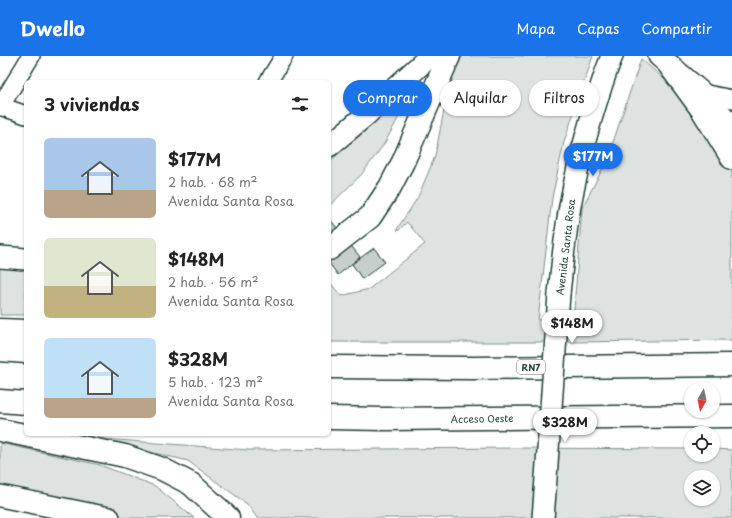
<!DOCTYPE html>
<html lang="es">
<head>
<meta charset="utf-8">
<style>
  body { margin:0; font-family:"Playpen Sans",sans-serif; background:#f6f6f6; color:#222; height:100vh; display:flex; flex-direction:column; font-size:15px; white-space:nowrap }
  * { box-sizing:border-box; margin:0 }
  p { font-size:13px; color:#767676 }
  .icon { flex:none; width:22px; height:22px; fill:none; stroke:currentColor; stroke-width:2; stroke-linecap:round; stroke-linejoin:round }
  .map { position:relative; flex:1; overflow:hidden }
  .sheet { position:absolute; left:24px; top:24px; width:307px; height:356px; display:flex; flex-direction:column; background:#fff; border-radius:6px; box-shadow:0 1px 3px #0004 }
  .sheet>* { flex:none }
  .hud { position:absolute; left:343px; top:24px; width:329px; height:36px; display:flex; gap:8px }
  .needle { width:26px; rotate:189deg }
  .controls { position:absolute; left:684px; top:326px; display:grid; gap:8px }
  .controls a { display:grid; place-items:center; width:36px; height:36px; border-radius:50%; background:#fff; box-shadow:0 1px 3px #0004; font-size:20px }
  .price { position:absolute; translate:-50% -34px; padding:0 9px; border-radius:14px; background:#fff; color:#222; font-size:13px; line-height:26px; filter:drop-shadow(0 1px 2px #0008) }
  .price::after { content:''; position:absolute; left:50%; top:24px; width:12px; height:9px; margin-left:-6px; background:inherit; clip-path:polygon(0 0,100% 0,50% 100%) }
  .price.on { background:#1a73e8; color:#fff }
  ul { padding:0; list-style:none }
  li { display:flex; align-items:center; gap:12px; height:100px; padding:0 20px }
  li span { display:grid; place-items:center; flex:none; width:112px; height:80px; border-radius:6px; color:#555 }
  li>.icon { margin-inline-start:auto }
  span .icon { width:48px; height:48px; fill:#fffc; stroke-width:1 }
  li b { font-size:17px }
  h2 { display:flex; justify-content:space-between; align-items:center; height:48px; padding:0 20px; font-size:17px }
  .chip { padding:0 14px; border-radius:18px; background:#fff; box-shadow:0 1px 3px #0004; font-size:14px; line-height:36px }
  .chip.on { background:#1a73e8; color:#fff }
  header { display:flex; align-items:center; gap:24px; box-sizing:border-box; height:56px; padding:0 20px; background:#1a73e8; color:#fff }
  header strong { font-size:19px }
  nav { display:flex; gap:22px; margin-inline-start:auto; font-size:14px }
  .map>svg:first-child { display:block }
  .green { fill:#dee3e2; stroke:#7e908b; fill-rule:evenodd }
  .building { fill:#c7cfcc; stroke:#1f3d34 }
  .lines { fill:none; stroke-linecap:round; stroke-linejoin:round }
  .minor-casing { stroke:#1f3d34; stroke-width:20 }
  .tertiary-casing { stroke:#1f3d34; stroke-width:24 }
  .motorway-casing { stroke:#1f3d34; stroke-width:25 }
  .minor { stroke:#fff; stroke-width:17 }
  .tertiary { stroke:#fff; stroke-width:21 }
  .motorway { stroke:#fff; stroke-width:22 }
  .tertiary-bridge-casing { stroke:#1f3d34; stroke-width:24; stroke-linecap:butt }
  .tertiary-bridge { stroke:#fff; stroke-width:21 }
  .labels { text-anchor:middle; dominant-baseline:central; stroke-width:3; stroke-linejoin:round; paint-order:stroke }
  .shield { fill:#fff; stroke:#627771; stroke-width:1 }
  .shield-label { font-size:9px; font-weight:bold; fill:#1f3d34 }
  .street-label { font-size:10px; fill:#1f3d34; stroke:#fff }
</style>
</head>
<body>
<header>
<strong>Dwello</strong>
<nav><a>Mapa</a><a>Capas</a><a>Compartir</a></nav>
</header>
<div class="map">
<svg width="732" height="462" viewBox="0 0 732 462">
  <rect width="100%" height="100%" fill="#fff"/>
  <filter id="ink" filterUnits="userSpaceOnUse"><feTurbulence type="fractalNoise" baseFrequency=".025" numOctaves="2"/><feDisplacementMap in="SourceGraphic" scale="8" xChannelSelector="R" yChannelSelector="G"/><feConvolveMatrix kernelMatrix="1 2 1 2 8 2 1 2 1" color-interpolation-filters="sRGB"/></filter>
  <g filter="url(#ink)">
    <g class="green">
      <path d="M463 0H593L564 86 552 142 538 264 573 265 582 152 607 104 641 3 663 22 689 48 732 116V284L573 286H329V225L341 240 369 233 425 188 407 166 398 175 397 173 418 141 435 100 444 54 455 11Z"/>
      <path d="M416 30 384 88 362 118 329 150V106Z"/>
      <path d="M0 211 26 213V259H0Z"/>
      <path d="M91 382 249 394 515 392 691 393V399H713V393L732 394V462H257L247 448 188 405ZM691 421H713V443H691Z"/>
      <path d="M0 387 100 409 155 430 194 462H126L0 432Z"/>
    </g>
    <g class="building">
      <path d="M329 162 360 201 338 219 329 207Z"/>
      <path d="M374 192 385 206 362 223 352 208Z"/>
    </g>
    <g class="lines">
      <g class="minor-casing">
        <g id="minor">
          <path d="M268 26 284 0"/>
          <path d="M702 37 732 43"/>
          <path d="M0 50 26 59"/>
          <path d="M0 51 31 0"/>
        </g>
      </g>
      <g class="tertiary-casing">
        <g id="tertiary">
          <path d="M659 0 702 37 732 70"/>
          <path d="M329 90 366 59 430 0"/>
          <path d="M0 201 26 203"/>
          <path d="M559 238C562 209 565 179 570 150 573 133 577 116 581 99 590 66 599 32 612 0"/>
          <path d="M0 440 109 462"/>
          <path d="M543 462 545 436"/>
        </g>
      </g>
      <g class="motorway-casing">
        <g id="motorway">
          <path d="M670 10 703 55 732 102"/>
          <path d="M329 193 370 161 390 131 403 106 449 0"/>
          <path d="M0 274 26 275"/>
          <path d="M0 294 26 296"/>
          <path d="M329 311 473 312 732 309"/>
          <path d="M0 345 26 347"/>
          <path d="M329 362 384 363 732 360"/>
          <path d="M0 374 125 400 162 413 191 428 224 458 228 462"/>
        </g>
      </g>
      <use href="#minor" class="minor"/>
      <use href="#tertiary" class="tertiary"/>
      <use href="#motorway" class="motorway"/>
      <g class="tertiary-bridge-casing">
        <path id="tertiary-bridge" d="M545 436 559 238"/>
      </g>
      <use href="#tertiary-bridge" class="tertiary-bridge"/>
    </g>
  </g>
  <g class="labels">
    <rect class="shield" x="517" y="304" width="28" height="14" rx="3"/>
    <g class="shield-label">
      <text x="531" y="311">RN7</text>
    </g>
    <g class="street-label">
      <text transform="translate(565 191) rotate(-83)">Avenida Santa Rosa</text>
      <text transform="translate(482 362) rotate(-1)">Acceso Oeste</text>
    </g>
  </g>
</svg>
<div class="controls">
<a><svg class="needle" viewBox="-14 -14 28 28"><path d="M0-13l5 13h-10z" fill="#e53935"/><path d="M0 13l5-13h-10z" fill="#767676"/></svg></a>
<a><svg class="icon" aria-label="locate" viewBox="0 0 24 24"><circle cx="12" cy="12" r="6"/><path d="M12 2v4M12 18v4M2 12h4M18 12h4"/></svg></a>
<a><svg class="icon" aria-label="layers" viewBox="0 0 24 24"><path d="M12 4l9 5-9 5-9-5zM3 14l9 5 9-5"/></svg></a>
</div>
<b class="price on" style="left:593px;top:121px">$177M</b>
<b class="price" style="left:572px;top:288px">$148M</b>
<b class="price" style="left:565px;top:387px">$328M</b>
<div class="hud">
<a class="chip on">Comprar</a>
<a class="chip">Alquilar</a>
<a class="chip">Filtros</a>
</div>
<section class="sheet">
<h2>3 viviendas<svg class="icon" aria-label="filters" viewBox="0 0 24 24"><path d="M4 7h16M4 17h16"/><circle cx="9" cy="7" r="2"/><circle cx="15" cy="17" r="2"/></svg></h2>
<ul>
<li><span style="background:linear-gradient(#a9c7e8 65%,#b9a48a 0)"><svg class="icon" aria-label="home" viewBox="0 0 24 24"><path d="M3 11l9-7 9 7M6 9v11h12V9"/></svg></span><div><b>$177M</b><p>2 hab. · 68 m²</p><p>Avenida Santa Rosa</p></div></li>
<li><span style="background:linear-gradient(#dfe7d0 60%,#c2b280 0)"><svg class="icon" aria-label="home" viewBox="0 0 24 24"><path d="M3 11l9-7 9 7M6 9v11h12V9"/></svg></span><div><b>$148M</b><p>2 hab. · 56 m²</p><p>Avenida Santa Rosa</p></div></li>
<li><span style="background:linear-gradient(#bfe0f5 75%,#b9a48a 0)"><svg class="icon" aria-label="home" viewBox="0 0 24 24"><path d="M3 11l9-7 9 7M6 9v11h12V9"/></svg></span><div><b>$328M</b><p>5 hab. · 123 m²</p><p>Avenida Santa Rosa</p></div></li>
</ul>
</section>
</div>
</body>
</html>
